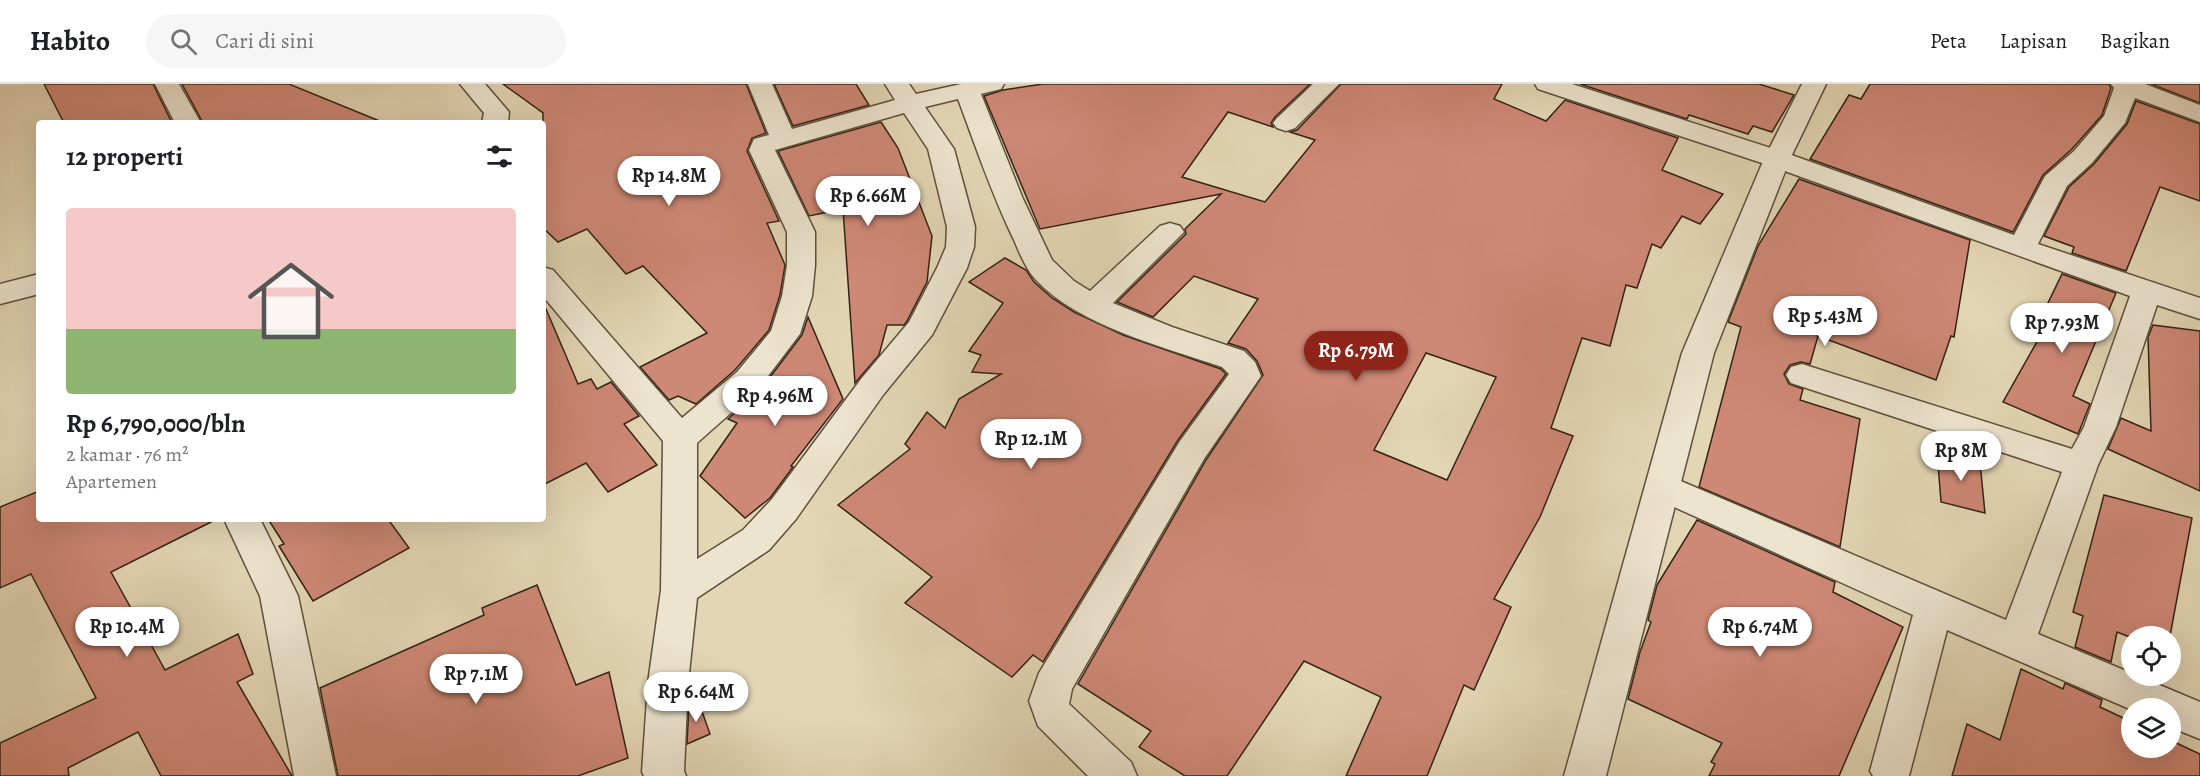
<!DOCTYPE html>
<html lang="id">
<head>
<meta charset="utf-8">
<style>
  body { margin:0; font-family:Alegreya,serif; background:#f6f6f6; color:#202124; height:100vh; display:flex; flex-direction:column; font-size:22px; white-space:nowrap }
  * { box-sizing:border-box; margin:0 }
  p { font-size:20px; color:#757577 }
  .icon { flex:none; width:33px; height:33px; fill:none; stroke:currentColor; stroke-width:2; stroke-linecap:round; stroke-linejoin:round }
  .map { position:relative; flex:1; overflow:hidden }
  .details { position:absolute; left:36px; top:36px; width:510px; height:402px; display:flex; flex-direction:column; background:#fff; border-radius:6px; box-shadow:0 6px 24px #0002 }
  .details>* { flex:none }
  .buttons { position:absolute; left:2121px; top:542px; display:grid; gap:12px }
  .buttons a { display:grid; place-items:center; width:60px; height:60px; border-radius:50%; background:#fff; box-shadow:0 6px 24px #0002; font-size:30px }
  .price { position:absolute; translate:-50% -51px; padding:0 14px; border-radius:21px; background:#fff; color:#222; font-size:20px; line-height:39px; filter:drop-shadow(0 2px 3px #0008) }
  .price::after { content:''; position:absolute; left:50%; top:36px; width:18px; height:14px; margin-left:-9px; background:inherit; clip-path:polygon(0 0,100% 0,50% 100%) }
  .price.active { background:#8f2418; color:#fff }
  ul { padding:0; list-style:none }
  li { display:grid; align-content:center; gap:12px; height:318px; padding:0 30px }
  li span { display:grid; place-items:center; height:186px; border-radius:6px; color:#555 }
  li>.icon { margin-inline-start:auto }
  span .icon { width:108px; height:108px; fill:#fffc; stroke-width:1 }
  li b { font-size:26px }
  h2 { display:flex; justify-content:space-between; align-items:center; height:72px; padding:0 30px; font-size:26px }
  header { display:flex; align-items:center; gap:36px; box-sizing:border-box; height:84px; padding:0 30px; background:#fff; border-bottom:2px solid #e0e0e0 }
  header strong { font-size:28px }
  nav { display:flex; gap:33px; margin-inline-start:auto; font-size:21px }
  .search { width:420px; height:54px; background:#f6f6f6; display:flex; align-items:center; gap:15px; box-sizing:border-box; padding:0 21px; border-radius:33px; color:#757577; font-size:22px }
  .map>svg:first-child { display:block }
  .building { fill:#ce8876; stroke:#322313; stroke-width:1.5; fill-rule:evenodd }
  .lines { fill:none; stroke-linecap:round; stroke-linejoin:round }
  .minor-casing { stroke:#5e503c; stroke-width:3 }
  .tertiary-casing { stroke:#5e503c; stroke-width:3 }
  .minor { fill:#ede4cf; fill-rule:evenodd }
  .tertiary { fill:#ede4cf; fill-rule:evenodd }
</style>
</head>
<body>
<header>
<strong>Habito</strong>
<div class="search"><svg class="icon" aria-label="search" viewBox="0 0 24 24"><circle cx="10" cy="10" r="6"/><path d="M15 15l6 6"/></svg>Cari di sini</div>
<nav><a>Peta</a><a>Lapisan</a><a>Bagikan</a></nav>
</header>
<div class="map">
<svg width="2200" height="692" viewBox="0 0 2200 692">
  <rect width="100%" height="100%" fill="#e3d6b5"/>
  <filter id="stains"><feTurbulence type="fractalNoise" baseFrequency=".00333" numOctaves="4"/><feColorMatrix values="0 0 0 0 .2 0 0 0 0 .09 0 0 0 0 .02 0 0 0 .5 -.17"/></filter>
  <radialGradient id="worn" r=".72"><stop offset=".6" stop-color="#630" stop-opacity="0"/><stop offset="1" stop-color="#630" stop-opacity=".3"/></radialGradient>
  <g class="building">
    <path d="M44 0H153L172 39H64Z"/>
    <path d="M182 0H289L382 38 203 39Z"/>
    <path d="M503 0H746L766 49 752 54 747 67 779 137 767 139 785 181 780 211 769 246 735 286 696 320 678 312 669 316 640 283 707 249 643 182 626 190 587 145 558 158 543 144V29Z"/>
    <path d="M774 0H856L869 21 793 42Z"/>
    <path d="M1043 0H1310L1275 33 1271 39 1273 43 1228 28 1182 93 1265 118 1315 56 1290 48 1297 46 1341 0H1502L1494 15 1546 37 1565 16 1678 54 1662 86 1723 110 1700 140 1682 132 1661 164 1652 160 1637 204 1626 201 1610 262 1582 254 1551 344 1573 352 1540 433 1494 515 1511 523 1474 606 1464 601 1427 692H1346L1381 613 1304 577 1227 692H1185L1139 663 1151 647 1078 600 1206 376 1263 291 1257 277 1246 265 1228 259 1258 215 1194 192 1153 233 1117 218 1186 150 1185 145 1221 110 1040 145 984 12 1003 6ZM1426 269 1496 293 1447 396 1374 366Z"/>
    <path d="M1580 0H1759L1794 11 1772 48 1753 42 1748 50 1689 31 1687 35Z"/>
    <path d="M1870 0H2109L2111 4 2102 31 2072 65 2043 91 2013 148 1810 75 1849 11 1861 15Z"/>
    <path d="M2151 0H2200V19Z"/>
    <path d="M2136 17 2200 40V117L2160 103 2126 187 2072 169 2074 163 2044 152 2069 103 2094 80 2127 40Z"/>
    <path d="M881 38 898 64 932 152 927 198 907 237 904 241H887L879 271 855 299 843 125 809 132 778 67Z"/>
    <path d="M1799 95 1970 156 1954 253 1951 252 1936 296 1818 252 1810 280 1801 278 1790 281 1784 290 1789 300 1803 305 1800 316 1860 335 1840 463 1699 403 1741 243 1728 238 1758 162Z"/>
    <path d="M1005 174 1026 186 1034 198 1052 214 1074 228 1123 251 1221 285 1226 290 1178 356 1043 578 1033 571 1012 593 905 519 932 493 838 421 910 365 905 360 927 328 945 344 959 315 1001 290 972 288 981 271 969 267 1003 219 969 198Z"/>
    <path d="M2062 190 2116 209 2073 312 2090 320 2078 350 2003 318 2038 256 2031 254Z"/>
    <path d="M543 218 578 300 591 295 597 305 611 298 639 332 624 340 657 381 608 408 586 379 543 401Z"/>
    <path d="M808 233 843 315 791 382 793 383 770 414 745 434 700 392 737 339 728 335 761 305 802 251Z"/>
    <path d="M2153 241 2200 247V407L2108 365 2121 334 2151 347 2148 253Z"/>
    <path d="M1937 367 1980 379 1985 429 1941 418Z"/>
    <path d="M39 407V435H217L111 488 165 586 238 550 253 590 237 598 292 692H161L138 648 68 684 69 692H0V659L96 614 31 490 0 504V423Z"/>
    <path d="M2104 411 2192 434 2170 552H2127L2117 548 2111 578 2075 563 2083 532 2073 528Z"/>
    <path d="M268 435H388L409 464 313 517 279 462 284 460Z"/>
    <path d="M1697 436 1835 498 1833 508 1903 543 1839 692H1709L1715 680 1711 678 1722 659 1628 615 1640 568 1651 538 1648 536 1657 501Z"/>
    <path d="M537 501 576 601 609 588 628 674 578 692H338L320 604 484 531 482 524Z"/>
    <path d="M2021 585 2063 605 2065 599 2102 616 2100 623 2132 638V663H2170V656L2200 670V692H1952L1967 640 2000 656Z"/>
    <path d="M698 616 710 650 687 660 689 620Z"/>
  </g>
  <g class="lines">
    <g class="minor-casing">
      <g id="minor">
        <path d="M155 0H179L201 39H175Z"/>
        <path d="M460 0H485L509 28 508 39H482L484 29Z"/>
        <path d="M748 0H772L792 45 895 16 885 0H909L916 10 961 0H1004L1001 5 981 10 1023 115 1052 176 1074 197 1090 207 1160 142 1170 139 1180 142 1184 148 1113 219 1172 243 1244 267 1255 278 1261 292 1204 375 1072 605 1069 620 1131 678 1137 692H1088L1038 642 1029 617 1039 589 1180 357 1229 290 1222 283C1164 263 1079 242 1036 196 1026 185 1020 170 1014 156 992 111 976 63 958 15L925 23 954 65 975 143 974 163 967 184 932 251 883 311 796 435 769 466 697 514 688 599 684 687 686 692H644L642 688 648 599 661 506 663 357 543 212V183L553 186 682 334 737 288 771 247 782 212 787 181V148L749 66 754 55 769 51ZM904 29 928 65 947 143 946 163 937 184 909 238 861 295 772 415 743 446 697 475V359L759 304 800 250 812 212 815 181V148L775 66Z"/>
        <path d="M1313 0H1339L1295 44 1286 47 1277 44 1273 39 1277 34Z"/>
        <path d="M1535 0H1572L1786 69 2014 151 2045 92 2074 67 2104 32 2114 4 2111 0H2145L2200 21V38L2135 14 2125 39 2092 79 2067 102 2038 160 2200 214V235L2157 221 2116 343 2098 381 2038 550 2200 618V655L2170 643V624H2132V626L1947 546 1909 692H1873L1870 687 1913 531 1652 413 1647 404 1652 395 1664 391 1676 395 2006 536 2062 388 1791 299 1786 291 1791 283 1802 280 2072 365 2084 343 2130 212 1768 81 1538 5Z"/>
        <path d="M39 190V210L0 220V200Z"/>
        <path d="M224 435H260L298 512 336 692H294L260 512Z"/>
      </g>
    </g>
    <g class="tertiary-casing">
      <path id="tertiary" d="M1802 0H1826L1790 75 1714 269 1606 692H1564L1682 269 1764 75Z"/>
    </g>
    <use href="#minor" class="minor"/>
    <use href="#tertiary" class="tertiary"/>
  </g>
  <rect width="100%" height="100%" filter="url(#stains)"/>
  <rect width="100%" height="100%" fill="url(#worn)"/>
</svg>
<div class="buttons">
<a><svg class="icon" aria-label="locate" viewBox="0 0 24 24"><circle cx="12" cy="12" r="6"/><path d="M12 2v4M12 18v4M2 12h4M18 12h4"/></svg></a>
<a><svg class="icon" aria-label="layers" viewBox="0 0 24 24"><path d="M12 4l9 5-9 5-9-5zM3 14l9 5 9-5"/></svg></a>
</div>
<b class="price" style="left:669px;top:123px">Rp 14.8M</b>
<b class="price" style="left:868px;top:143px">Rp 6.66M</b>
<b class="price" style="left:1825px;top:263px">Rp 5.43M</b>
<b class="price" style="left:2062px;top:270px">Rp 7.93M</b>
<b class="price active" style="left:1356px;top:298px">Rp 6.79M</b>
<b class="price" style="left:775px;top:343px">Rp 4.96M</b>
<b class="price" style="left:1031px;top:386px">Rp 12.1M</b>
<b class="price" style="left:1961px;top:398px">Rp 8M</b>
<b class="price" style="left:127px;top:574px">Rp 10.4M</b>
<b class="price" style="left:1760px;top:574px">Rp 6.74M</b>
<b class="price" style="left:476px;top:621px">Rp 7.1M</b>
<b class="price" style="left:696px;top:639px">Rp 6.64M</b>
<section class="details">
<h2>12 properti<svg class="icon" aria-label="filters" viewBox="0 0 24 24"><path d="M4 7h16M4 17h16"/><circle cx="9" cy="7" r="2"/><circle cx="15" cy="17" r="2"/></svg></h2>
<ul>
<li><span style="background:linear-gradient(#f6c9c9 65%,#8fb573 0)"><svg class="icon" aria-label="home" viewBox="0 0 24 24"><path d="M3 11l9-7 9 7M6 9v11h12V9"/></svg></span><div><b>Rp 6,790,000/bln</b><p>2 kamar · 76 m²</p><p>Apartemen</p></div></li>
</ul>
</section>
</div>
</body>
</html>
